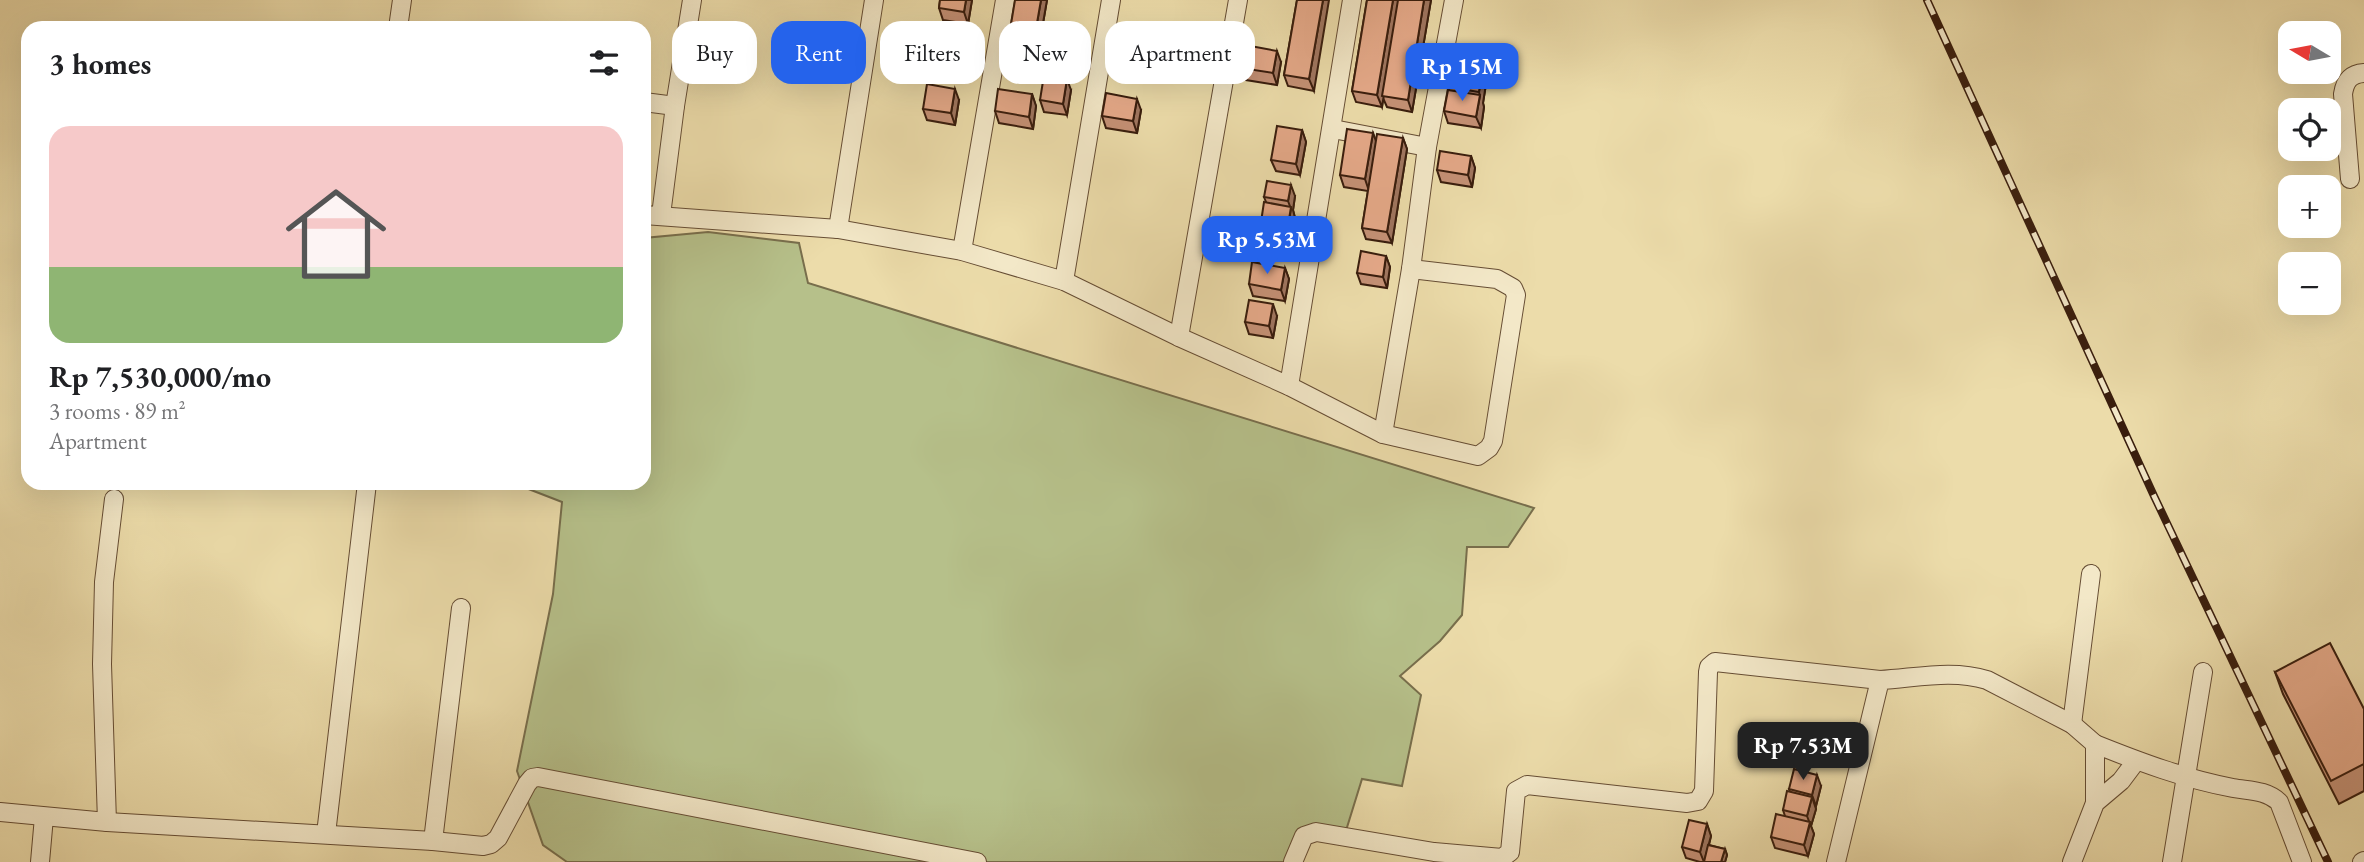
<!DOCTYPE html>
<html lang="en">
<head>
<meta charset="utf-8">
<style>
  body { margin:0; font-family:"EB Garamond",serif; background:#f6f6f6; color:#202124; height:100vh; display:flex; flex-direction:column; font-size:26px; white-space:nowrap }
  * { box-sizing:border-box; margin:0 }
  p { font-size:23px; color:#757577 }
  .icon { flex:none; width:38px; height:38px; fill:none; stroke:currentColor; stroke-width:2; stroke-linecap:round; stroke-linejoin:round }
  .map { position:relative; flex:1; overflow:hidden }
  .sheet { position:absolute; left:21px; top:21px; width:630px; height:469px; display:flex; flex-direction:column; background:#fff; border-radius:21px; box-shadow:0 7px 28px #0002 }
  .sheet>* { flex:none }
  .top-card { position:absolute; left:672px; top:21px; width:665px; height:63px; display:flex; gap:14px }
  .needle { width:46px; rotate:280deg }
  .buttons { position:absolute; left:2278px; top:21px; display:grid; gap:14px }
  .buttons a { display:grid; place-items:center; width:63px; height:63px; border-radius:14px; background:#fff; box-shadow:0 7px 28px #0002; font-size:35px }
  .price { position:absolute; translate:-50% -60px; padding:0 16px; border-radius:14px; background:#2563eb; color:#fff; font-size:23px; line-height:46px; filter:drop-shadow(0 2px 4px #0008) }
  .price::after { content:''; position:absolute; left:50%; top:42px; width:21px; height:16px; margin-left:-10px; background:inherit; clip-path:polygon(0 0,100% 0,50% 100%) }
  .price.selected { background:#222; color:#fff }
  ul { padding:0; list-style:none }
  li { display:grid; align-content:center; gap:14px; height:371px; padding:0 28px }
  li span { display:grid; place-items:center; height:217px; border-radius:21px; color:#555 }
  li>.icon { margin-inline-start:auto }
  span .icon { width:126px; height:126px; fill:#fffc; stroke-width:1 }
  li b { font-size:30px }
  h2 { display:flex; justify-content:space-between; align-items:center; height:84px; padding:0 28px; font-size:30px }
  .chip { padding:0 24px; border-radius:21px; background:#fff; box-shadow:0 7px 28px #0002; font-size:24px; line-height:63px }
  .chip.selected { background:#2563eb; color:#fff }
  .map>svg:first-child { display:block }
  .green { fill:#b6c08a; stroke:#786e4c; stroke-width:2 }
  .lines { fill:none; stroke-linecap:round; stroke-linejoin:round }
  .minor-casing { stroke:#664d34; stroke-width:20 }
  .minor { stroke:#f3e8c8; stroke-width:18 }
  .rail-casing { stroke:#391d0d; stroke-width:8 }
  .rail { stroke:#f3e8c8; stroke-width:5; stroke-dasharray:16; stroke-linecap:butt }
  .wall { fill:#c59176; stroke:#391d0d; stroke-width:2 }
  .shaded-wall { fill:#a07660; stroke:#391d0d; stroke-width:2 }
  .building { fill:#e5a989; stroke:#391d0d; stroke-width:2 }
</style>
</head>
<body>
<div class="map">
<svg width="2364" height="862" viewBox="0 0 2364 862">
  <rect width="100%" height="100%" fill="#ecdcaa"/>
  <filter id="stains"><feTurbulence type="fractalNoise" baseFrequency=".00286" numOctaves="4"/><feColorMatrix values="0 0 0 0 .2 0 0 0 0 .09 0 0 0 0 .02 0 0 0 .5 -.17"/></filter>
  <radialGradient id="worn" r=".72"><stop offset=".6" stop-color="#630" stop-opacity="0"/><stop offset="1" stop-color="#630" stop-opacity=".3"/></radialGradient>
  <path class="green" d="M708 232 799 243 808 283 1534 508 1508 547H1467L1462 615 1440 641 1400 676 1421 695 1402 786 1362 779 1344 837 1307 838 1300 862H567L543 845 517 771 553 594 562 502 513 483H644V238Z"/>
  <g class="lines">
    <g class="minor-casing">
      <g id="minor">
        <path d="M398 28 402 0"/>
        <path d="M644 102 675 106"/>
        <path d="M1333 129 1427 147"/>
        <path d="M2350 179 2343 94C2345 81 2350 74 2364 73"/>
        <path d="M644 215 838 229 962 251 1064 281 1179 337 1289 386 1383 434 1478 456 1489 448 1493 441 1516 295 1513 288 1497 279 1411 269"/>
        <path d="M661 215 675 106 692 0"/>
        <path d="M838 229 874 0"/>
        <path d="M962 251 1005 0"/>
        <path d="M1064 281 1111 0"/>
        <path d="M1179 337 1238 0"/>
        <path d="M1289 386 1352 0"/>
        <path d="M1383 434 1411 269 1427 147 1454 0"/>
        <path d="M2072 724 2091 574"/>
        <path d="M2095 803V744C2140 762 2185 779 2233 788 2250 791 2266 790 2279 802L2302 862"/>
        <path d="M0 812 107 822 433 841 483 846 491 844 498 838 527 784 532 778 538 777 977 862"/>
        <path d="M107 822 102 664 104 582 114 499"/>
        <path d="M326 834 367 483"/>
        <path d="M433 841 461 608"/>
        <path d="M40 862 44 817"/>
        <path d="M1293 862 1304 836 1316 832 1434 852 1502 858 1510 852 1516 791 1527 785 1687 803 1698 801 1704 791 1708 672 1709 667 1715 662 1880 680"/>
        <path d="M1836 862 1880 680C1916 678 1952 669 1987 680L2072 724 2095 744"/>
        <path d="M2072 862 2095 803 2121 781 2136 761"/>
        <path d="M2172 862 2203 672"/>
        <path d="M2362 862 2364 861"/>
      </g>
    </g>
    <use href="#minor" class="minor"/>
    <g class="rail-casing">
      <path id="rail" d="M1927 0 2154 496 2328 862"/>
    </g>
    <use href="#rail" class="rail"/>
  </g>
  <g class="wall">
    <path d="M940 0H972L968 24 943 20 939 8Z"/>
    <path d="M1047 0 1037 58 1012 54 1008 42Z"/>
    <path d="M1297 0 1314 91 1288 86 1284 75Z"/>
    <path d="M1367 0H1431L1412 112 1387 107 1383 98 1382 107 1356 102 1352 91Z"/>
    <path d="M960 49 957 67 934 63 929 52Z"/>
    <path d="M1281 62 1277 85 1246 80 1241 68Z"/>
    <path d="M1488 63 1485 80 1486 84 1483 103 1484 107 1481 128 1448 123 1444 111 1449 90 1448 87 1452 67 1451 65Z"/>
    <path d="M1071 90 1067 115 1044 112 1040 100Z"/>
    <path d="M1032 94 1036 106 1033 129 999 123 995 111Z"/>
    <path d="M959 100 955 125 927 120 923 109Z"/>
    <path d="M1141 110 1137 133 1106 128 1102 116Z"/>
    <path d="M1302 130 1306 142 1300 175 1276 171 1271 160Z"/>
    <path d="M1373 133 1376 142 1403 138 1407 149 1392 243 1366 239 1362 228 1368 191 1344 187 1340 175Z"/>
    <path d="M1471 156 1475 168 1472 187 1441 182 1437 170Z"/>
    <path d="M1295 196 1293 210 1295 218 1292 238 1265 233 1261 222 1266 202 1264 197Z"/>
    <path d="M1386 256 1390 267 1387 288 1361 284 1357 273Z"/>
    <path d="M1285 268 1289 279 1285 301 1253 296 1249 284Z"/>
    <path d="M1277 316 1273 338 1249 334 1245 322Z"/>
    <path d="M2275 672 2364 709V791L2339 804 2283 694Z"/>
    <path d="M1821 786 1816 806H1815L1816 809 1811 826 1814 834 1808 856 1775 848 1771 837 1785 816 1783 810 1790 792 1789 789Z"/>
    <path d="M1707 824 1711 836 1709 845 1725 849 1727 855 1725 862H1700L1686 858 1682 847Z"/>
  </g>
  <g class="shaded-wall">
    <path d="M966 0H972L968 24 964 12Z"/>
    <path d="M1041 0H1047L1037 58 1033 46Z"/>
    <path d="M1323 0H1329L1314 91 1309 79Z"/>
    <path d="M1393 0H1399L1382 107 1377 95Z"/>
    <path d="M1424 0H1431L1412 112 1408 100Z"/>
    <path d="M956 37 960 49 957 67 953 55Z"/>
    <path d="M1277 51 1281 62 1277 85 1273 73Z"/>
    <path d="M1484 51 1488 63 1485 80 1486 84 1483 103 1484 107 1481 128 1476 117 1480 96 1479 92 1482 73 1480 70Z"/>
    <path d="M1067 79 1071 90 1067 115 1063 104Z"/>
    <path d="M955 89 959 100 955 125 951 113Z"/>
    <path d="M1032 94 1036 106 1033 129 1029 117Z"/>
    <path d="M1137 99 1141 110 1137 133 1133 121Z"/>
    <path d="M1302 130 1306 142 1300 175 1296 164Z"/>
    <path d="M1373 133 1377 144 1369 191 1365 179Z"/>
    <path d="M1403 138 1407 149 1392 243 1387 232Z"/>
    <path d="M1471 156 1475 168 1472 187 1468 175Z"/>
    <path d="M1291 185 1295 196 1293 210 1295 218 1292 238 1288 226 1291 209 1288 201Z"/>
    <path d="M1386 256 1390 267 1387 288 1383 277Z"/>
    <path d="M1285 268 1289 279 1285 301 1281 290Z"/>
    <path d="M1273 304 1277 316 1273 338 1269 326Z"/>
    <path d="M1817 775 1821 786 1816 806 1812 795Z"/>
    <path d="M1812 797 1816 809 1811 826 1814 834 1808 856 1804 845 1810 824 1807 816Z"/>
    <path d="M1707 824 1711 836 1704 862 1700 852Z"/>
    <path d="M1725 849 1727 855 1725 862H1721Z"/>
  </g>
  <g class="building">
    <path d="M940 0H966L964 12 939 8Z"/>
    <path d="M1015 0H1041L1033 46 1008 42Z"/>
    <path d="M1297 0H1323L1309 79 1284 75Z"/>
    <path d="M1367 0H1393L1377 95 1352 91Z"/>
    <path d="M1398 0H1424L1408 100 1382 96Z"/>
    <path d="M932 33 956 37 953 55 929 52Z"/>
    <path d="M1245 45 1277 51 1273 73 1241 68Z"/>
    <path d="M1455 46 1484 51 1480 70 1451 65Z"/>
    <path d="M1451 67 1482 72 1479 92 1448 87Z"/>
    <path d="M1044 75 1067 79 1063 104 1040 100Z"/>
    <path d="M927 84 955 89 951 113 923 109Z"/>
    <path d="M998 89 1032 94 1029 117 995 111Z"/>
    <path d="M1448 90 1480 95 1476 117 1444 111Z"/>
    <path d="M1106 93 1137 99 1133 121 1102 116Z"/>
    <path d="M1277 126 1302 130 1296 164 1271 160Z"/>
    <path d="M1347 129 1373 133 1365 179 1340 175Z"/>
    <path d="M1377 134 1403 138 1387 232 1362 228Z"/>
    <path d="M1440 151 1471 156 1468 175 1437 170Z"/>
    <path d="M1267 181 1291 185 1288 201 1264 197Z"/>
    <path d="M1264 202 1291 207 1288 226 1261 222Z"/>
    <path d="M1361 251 1386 256 1383 277 1357 273Z"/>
    <path d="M1252 262 1285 268 1281 290 1249 284Z"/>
    <path d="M1249 300 1273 304 1269 326 1245 322Z"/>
    <path d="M2330 643 2364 709V764L2331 781 2275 672Z"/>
    <path d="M1794 769 1817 775 1812 795 1789 789Z"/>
    <path d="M1787 791 1812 797 1807 816 1783 810Z"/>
    <path d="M1776 814 1810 822 1804 845 1771 837Z"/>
    <path d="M1689 820 1707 824 1700 852 1682 847Z"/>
    <path d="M1708 845 1725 849 1721 862H1704Z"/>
  </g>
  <rect width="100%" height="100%" filter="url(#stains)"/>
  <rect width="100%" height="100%" fill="url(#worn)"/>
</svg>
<div class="buttons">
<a><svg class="needle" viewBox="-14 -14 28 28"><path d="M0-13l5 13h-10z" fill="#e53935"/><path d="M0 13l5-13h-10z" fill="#757577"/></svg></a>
<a><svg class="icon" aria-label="locate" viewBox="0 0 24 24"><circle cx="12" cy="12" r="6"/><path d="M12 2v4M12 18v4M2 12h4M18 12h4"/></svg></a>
<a>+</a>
<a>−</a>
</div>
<b class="price" style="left:1462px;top:103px">Rp 15M</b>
<b class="price" style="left:1267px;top:276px">Rp 5.53M</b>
<b class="price selected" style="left:1803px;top:782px">Rp 7.53M</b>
<div class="top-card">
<a class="chip">Buy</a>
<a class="chip selected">Rent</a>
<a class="chip">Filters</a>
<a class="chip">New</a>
<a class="chip">Apartment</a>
</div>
<section class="sheet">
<h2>3 homes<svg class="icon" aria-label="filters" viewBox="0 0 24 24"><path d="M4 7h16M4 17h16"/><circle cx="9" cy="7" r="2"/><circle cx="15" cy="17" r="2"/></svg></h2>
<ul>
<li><span style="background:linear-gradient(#f6c9c9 65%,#8fb573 0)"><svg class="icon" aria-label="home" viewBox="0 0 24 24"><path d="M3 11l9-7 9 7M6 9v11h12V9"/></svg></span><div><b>Rp 7,530,000/mo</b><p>3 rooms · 89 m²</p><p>Apartment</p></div></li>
</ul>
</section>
</div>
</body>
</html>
